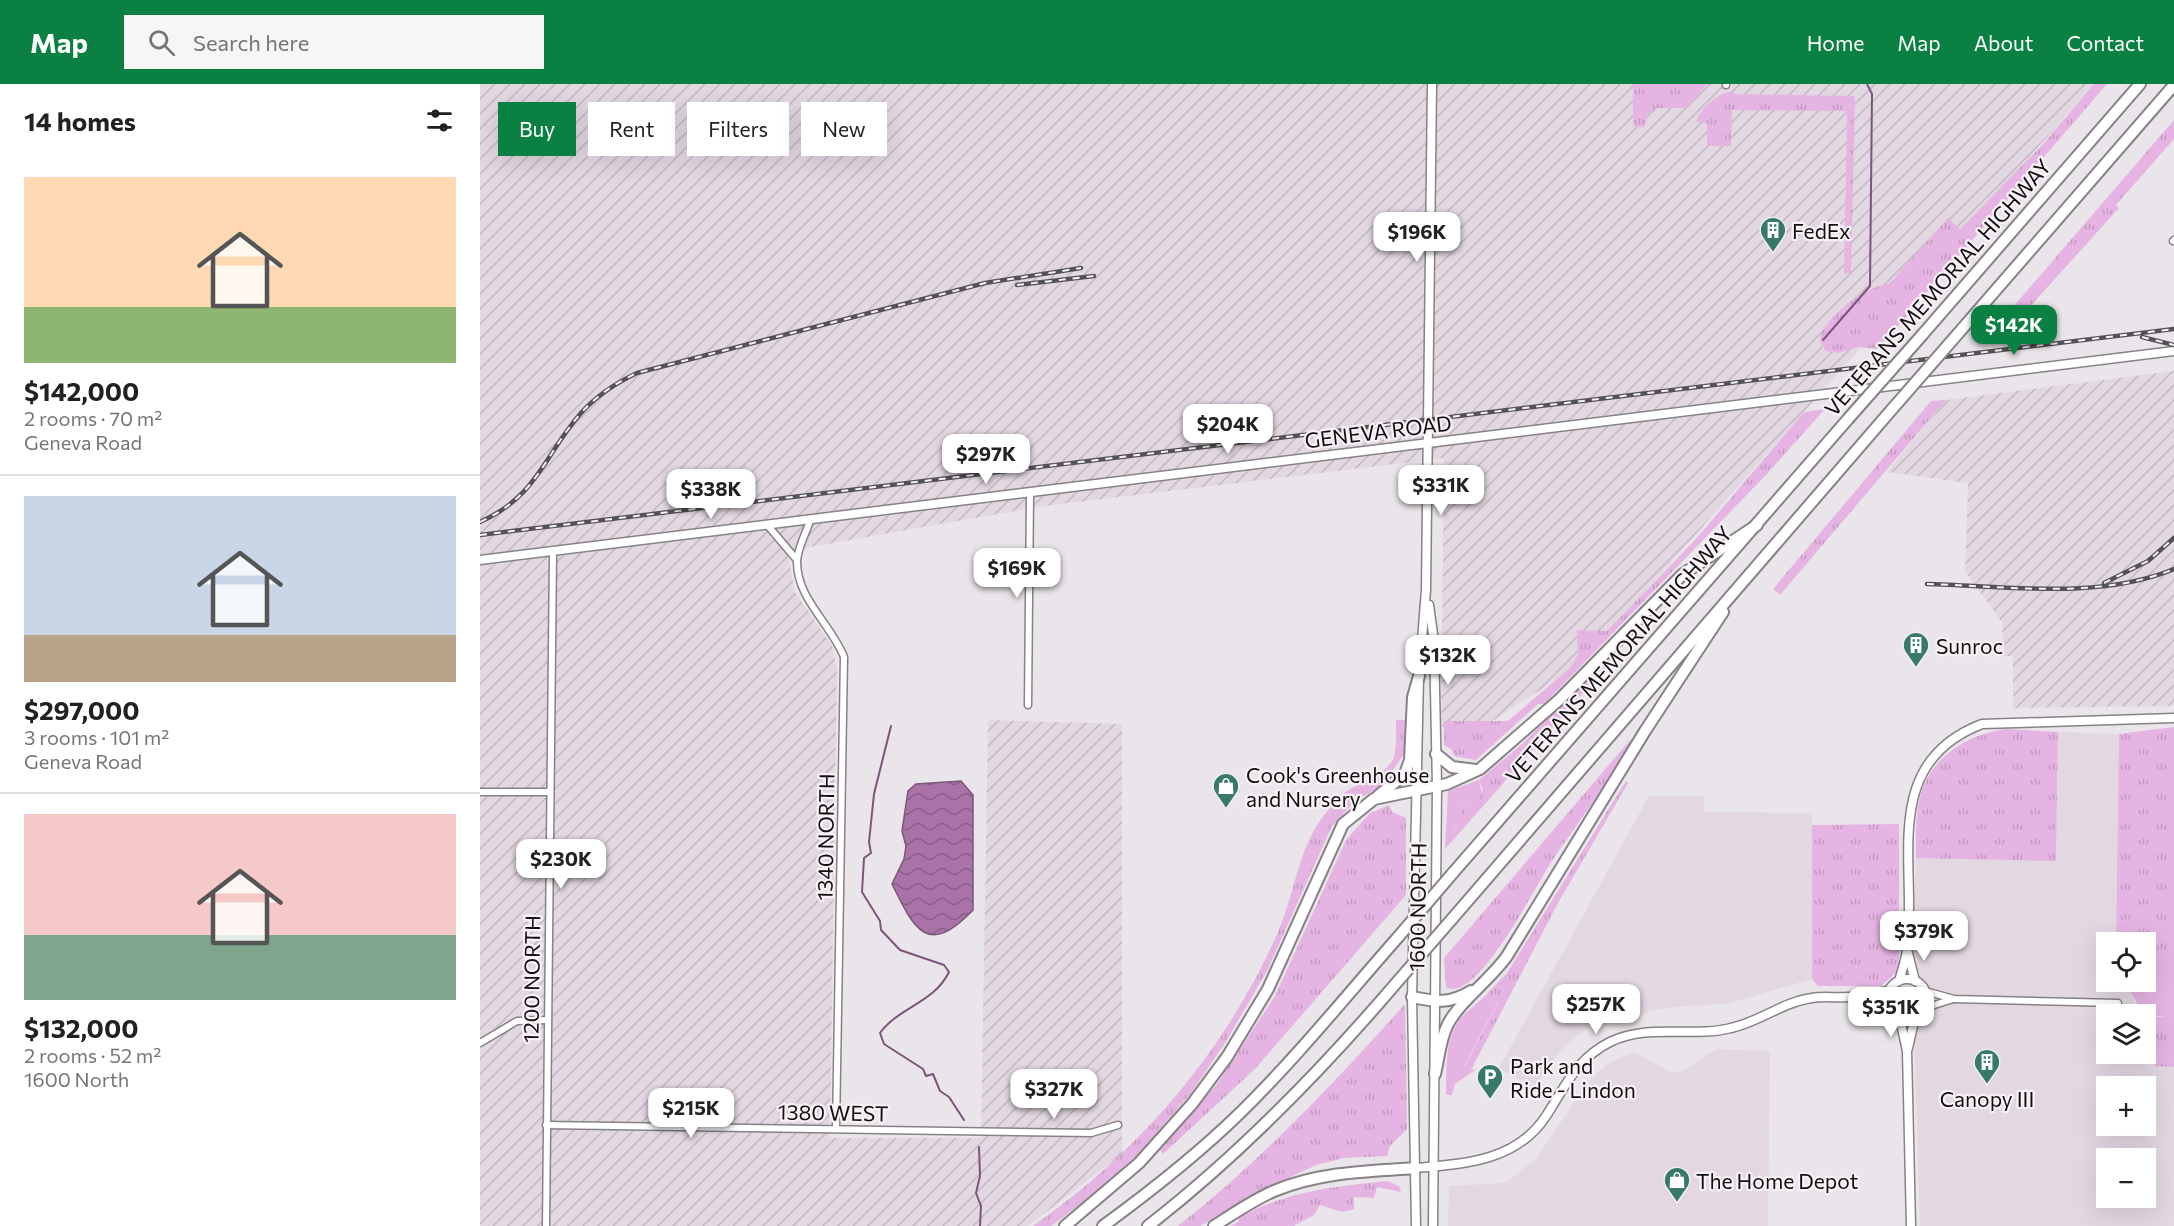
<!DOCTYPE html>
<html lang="en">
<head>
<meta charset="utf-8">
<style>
  body { margin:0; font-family:Commissioner,sans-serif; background:#f6f6f6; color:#202124; height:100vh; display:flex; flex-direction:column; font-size:22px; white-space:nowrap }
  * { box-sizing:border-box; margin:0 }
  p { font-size:20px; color:#757577 }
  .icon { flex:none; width:33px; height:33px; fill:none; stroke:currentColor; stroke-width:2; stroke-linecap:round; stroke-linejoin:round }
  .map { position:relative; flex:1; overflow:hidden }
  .details { display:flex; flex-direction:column; background:#fff; width:480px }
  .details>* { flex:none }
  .hud { position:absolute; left:18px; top:18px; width:570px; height:54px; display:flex; gap:12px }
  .buttons { position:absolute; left:1616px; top:848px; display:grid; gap:12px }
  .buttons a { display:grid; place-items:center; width:60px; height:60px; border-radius:0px; background:#fff; box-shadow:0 6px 24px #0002; font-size:30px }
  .price { position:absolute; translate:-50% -51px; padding:0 14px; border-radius:12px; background:#fff; color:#222; font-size:20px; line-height:39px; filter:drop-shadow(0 2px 3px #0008) }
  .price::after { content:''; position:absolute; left:50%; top:36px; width:18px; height:14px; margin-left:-9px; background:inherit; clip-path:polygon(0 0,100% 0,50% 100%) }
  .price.current { background:#0b8043; color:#fff }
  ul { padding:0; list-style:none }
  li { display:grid; align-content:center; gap:12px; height:318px; padding:0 24px }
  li+li { border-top:2px solid #e0e0e0 }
  li span { display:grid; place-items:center; height:186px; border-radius:0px; color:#555 }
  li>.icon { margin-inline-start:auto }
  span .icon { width:108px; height:108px; fill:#fffc; stroke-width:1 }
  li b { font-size:26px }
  h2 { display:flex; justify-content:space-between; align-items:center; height:72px; padding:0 24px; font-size:26px }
  .pill { padding:0 21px; border-radius:0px; background:#fff; box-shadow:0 6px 24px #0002; font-size:21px; line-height:54px }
  .pill.current { background:#0b8043; color:#fff }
  header { display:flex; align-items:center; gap:36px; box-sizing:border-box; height:84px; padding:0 30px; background:#0b8043; color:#fff }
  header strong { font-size:28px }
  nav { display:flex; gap:33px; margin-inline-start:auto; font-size:21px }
  .search { width:420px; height:54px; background:#f6f6f6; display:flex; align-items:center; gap:15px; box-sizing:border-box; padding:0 21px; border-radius:0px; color:#757577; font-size:22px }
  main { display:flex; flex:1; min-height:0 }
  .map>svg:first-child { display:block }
  .built { fill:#e3d8e2; fill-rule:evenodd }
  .industrial { fill:url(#industrial-furrows) }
  .grass { fill:url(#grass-tufts) }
  .garden { fill:#e6b4e3 }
  .water { fill:url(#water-waves); stroke:#7c557a; stroke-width:1.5 }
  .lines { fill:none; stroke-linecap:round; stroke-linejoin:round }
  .stream { stroke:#7c557a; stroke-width:2 }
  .street-casing { stroke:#868286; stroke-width:9 }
  .secondary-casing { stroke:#868286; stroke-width:11 }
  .highway-casing { stroke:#868286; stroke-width:14 }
  .street { stroke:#fff; stroke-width:6 }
  .secondary { stroke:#fff; stroke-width:8 }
  .highway { stroke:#fff; stroke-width:10 }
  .rail-casing { stroke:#555255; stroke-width:4.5 }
  .rail { stroke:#f8f2f7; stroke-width:2; stroke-dasharray:7; stroke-linecap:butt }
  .highway-bridge-casing { stroke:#868286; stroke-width:14; stroke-linecap:butt }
  .highway-bridge { stroke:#fff; stroke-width:10 }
  .labels { text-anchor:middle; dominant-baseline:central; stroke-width:4.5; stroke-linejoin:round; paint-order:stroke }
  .poi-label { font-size:21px; fill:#100e10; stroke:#f8f2f7; text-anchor:start }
  .street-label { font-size:21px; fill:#100e10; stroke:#f8f2f7 }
</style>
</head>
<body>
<header>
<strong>Map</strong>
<div class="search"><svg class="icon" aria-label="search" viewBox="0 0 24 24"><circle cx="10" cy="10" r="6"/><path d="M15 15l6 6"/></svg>Search here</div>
<nav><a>Home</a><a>Map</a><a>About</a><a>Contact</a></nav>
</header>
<main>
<section class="details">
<h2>14 homes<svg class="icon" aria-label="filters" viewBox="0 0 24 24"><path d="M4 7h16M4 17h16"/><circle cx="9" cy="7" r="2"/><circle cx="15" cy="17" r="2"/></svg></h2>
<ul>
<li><span style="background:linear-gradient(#ffd9b3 70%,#8fb573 0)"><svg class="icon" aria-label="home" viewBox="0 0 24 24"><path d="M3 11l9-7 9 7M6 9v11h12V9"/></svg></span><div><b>$142,000</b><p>2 rooms · 70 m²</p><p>Geneva Road</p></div></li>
<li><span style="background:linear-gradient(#c9d6e8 75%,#b9a48a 0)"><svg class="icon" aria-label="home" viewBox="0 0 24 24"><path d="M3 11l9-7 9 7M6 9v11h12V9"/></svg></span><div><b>$297,000</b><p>3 rooms · 101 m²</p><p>Geneva Road</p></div></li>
<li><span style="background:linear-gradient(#f6c9c9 65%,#7fa58c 0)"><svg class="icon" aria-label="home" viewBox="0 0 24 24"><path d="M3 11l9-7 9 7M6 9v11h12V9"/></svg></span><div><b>$132,000</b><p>2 rooms · 52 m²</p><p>1600 North</p></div></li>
</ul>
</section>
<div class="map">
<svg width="1694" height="1142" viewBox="0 0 1694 1142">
  <defs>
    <pattern id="industrial-furrows" width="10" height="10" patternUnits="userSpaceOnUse" patternTransform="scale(1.5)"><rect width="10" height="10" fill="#e3d8e2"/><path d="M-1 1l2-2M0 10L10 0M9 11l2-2" fill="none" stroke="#c2b8c1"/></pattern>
    <pattern id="grass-tufts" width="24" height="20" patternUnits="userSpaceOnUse" patternTransform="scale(1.5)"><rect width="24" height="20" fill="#e6b4e3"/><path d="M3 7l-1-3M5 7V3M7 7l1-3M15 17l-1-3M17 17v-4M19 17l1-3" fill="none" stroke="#c49ac2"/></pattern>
    <pattern id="water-waves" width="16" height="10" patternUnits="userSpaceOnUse" patternTransform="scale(1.5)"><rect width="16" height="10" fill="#aa73a8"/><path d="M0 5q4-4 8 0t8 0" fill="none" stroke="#895d87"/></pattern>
  </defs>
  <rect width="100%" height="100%" fill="#eae5ea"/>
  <g class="built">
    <path d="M1578 648 1639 650 1636 858H1626V897H1634V904L1649 906 1655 921 1671 933 1675 941V982L1694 983V1142H1440L1434 949 1442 931 1460 923 1461 908 1444 901 1433 878 1436 774 1576 776ZM1626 930H1665V969H1626ZM1626 1002H1665V1041H1626ZM1626 1074H1665V1113H1626Z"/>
    <path d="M1169 712H1224V728L1332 729V895L1250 919 1185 924 1112 940 1084 962 1054 1004 1019 984Z"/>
    <path d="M1236 965 1290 967 1288 1142H968L969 1102 1025 1099 1055 1076 1111 994 1130 978 1155 968 1190 988 1203 987Z"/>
  </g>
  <g class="industrial">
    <path d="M0 0H1614L1102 579 975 661 961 640 964 374 564 422 307 467 315 508 352 562 357 585 350 1054H501L508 636 642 640V1070L548 1142H0Z"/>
    <path d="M1694 287V622L1533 624V572H1524L1522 538 1485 487 1488 399 1407 388 1466 316Z"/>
  </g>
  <g class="grass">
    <path d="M1153 0H1227L1207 24H1177L1167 31 1165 43 1153 42Z"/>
    <path d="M1614 0H1627L1398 265 1378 263 1358 269 1346 267 1340 258C1340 236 1388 200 1409 200L1468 134 1480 145 1563 60Z"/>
    <path d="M1253 7 1254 10 1375 12 1371 189 1364 190 1367 27 1252 26 1251 62H1227V39L1216 38C1222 22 1236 10 1253 7Z"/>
    <path d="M1694 36V55L1636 121 1639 124 1526 249 1508 252Z"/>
    <path d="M1466 316 1300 511 1293 505 1451 317Z"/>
    <path d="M1345 325 1285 392 1069 615 1064 620H1058L996 676 974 672 971 665 964 661V637H1028L1091 583 1098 570 1097 546 1127 547 1216 455 1324 328Z"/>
    <path d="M1138 565 1140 567 975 754 973 745 978 740 982 720 993 717 1003 706 999 696 1041 661Z"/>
    <path d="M916 636H925L924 670 913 686 914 696 876 716 852 742 787 887 745 959 711 1009 659 1069 613 1111 571 1142H553C660 1067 745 968 798 848 813 814 817 774 837 741 844 731 854 718 863 710 878 698 907 692 914 673 917 662 916 647 916 636Z"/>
    <path d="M1694 643V872H1665V858H1636L1639 650Z"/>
    <path d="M1526 645 1578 648 1576 777 1436 774C1436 754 1435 733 1440 713 1450 673 1488 650 1526 645Z"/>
    <path d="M1150 656C1152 666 1083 760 1072 777 1057 799 996 922 966 903L964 874Z"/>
    <path d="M1146 697 1148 699 1078 819 992 984 984 983 1019 917 1004 913 1027 889Z"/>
    <path d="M909 721 912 728 926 734V811L775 985 683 1070 680 1066 737 1000 795 912 866 756 890 729Z"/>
    <path d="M1419 740V886L1401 902H1338L1332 895V741Z"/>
    <path d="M925 920 927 1045 910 1062 907 1072 864 1074 836 1081 769 1113 720 1142H698C782 1076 854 999 925 920Z"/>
    <path d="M1671 933H1694V983L1675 982V941Z"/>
    <path d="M907 1097 919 1102 921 1108 897 1103 894 1114 874 1113V1125L862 1128 840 1121 834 1131 814 1142H751L759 1137 758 1134C807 1107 852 1103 907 1097Z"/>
  </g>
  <g class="garden">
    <path d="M999 696 1002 710 997 716 982 720 980 737 973 745 975 754 965 765 968 707Z"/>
    <path d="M1665 872H1694V933C1661 933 1665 931 1649 906L1634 904V897H1665Z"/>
    <path d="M1004 913 1019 916 984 982 995 986 975 1000 972 1011H966C967 987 964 959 978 938L977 937Z"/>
  </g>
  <path class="water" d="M481 697 493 711V826C448 873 435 847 412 800L424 775 426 762 422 747 428 707 436 700Z"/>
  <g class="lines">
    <g class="stream">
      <path d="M1343 256 1390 202 1392 10 1387 0"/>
      <path d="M411 642 394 710 389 758 391 769 384 774 382 808 400 837 401 846 420 866 464 881 469 888C454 919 419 923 400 949L404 960 443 985 446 992 453 990 460 1007 469 1013 484 1036"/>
      <path d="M499 1063 500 1092 496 1109 501 1122 500 1142"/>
    </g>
    <g class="street-casing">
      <g id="street">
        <path d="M1246 0V1"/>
        <path d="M1693 157 1694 156"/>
        <path d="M330 437C326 449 317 465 317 478 317 515 351 540 364 573L356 1044"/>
        <path d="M289 443 317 476"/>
        <path d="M548 621 550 409"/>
        <path d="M0 708H70"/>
        <path d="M1445 907 1474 915 1638 919"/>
        <path d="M1445 924 1473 915"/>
        <path d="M0 959 37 937 66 936"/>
        <path d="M66 1041 611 1049 638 1041"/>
        <path d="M66 1142 73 469"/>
      </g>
    </g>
    <g class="secondary-casing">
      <g id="secondary">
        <path d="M0 476 1694 267"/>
        <path d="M949 521 954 557 957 702 953 1142"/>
        <path d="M1428 869 1435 897"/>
        <circle cx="1427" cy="915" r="20"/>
        <path d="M1419 897C1422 886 1426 876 1427 865 1438 781 1398 680 1502 640L1694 634"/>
        <path d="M1374 914 1409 924"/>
        <path d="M1420 935 1427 967 1431 1142"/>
        <path d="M1428 964 1435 933"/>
        <path d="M936 1084C984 1080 1037 1077 1066 1032 1085 1003 1096 975 1130 958 1169 939 1211 954 1251 944 1279 938 1303 918 1332 914 1343 912 1356 914 1368 913 1381 913 1395 909 1408 907"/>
        <path d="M936 1142 932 913 939 592 946 506 952 0"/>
      </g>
    </g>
    <g class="highway-casing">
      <g id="highway">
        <path d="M1482 245 1694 1"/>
        <path d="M1443 250 1660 0"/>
        <path d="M956 670 972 683 996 686"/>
        <path d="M898 712 925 690 930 676 933 613 939 592"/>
        <path d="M972 790 1368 335"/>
        <path d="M972 835 1407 331"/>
        <path d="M932 913C956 918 970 920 991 907"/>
        <path d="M955 990C959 974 960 955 968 940 980 917 1011 895 1027 872L1165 647 1243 528"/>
        <path d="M585 1142 659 1079 712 1020 747 973 788 905 863 740 894 715 967 700 1000 685 1080 615 1203 490 1277 441"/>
        <path d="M623 1142C671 1107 718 1070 760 1029 817 973 867 911 919 852"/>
        <path d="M668 1142C761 1070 842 986 918 897"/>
        <path d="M734 1142C753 1130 773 1116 794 1107 839 1088 889 1087 936 1084"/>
      </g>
    </g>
    <use href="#street" class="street"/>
    <use href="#secondary" class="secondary"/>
    <use href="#highway" class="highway"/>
    <g class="rail-casing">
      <g id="rail">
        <path d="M537 201 614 192"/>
        <path d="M1662 253 1694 261"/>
        <path d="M0 438C58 412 64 371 101 329 117 311 136 299 157 289L505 199 601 184"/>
        <path d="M0 451 1694 245"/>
        <path d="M1624 499 1668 477 1694 454"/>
        <path d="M1447 500C1527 502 1619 516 1694 485"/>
      </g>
    </g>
    <use href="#rail" class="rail"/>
    <g class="highway-bridge-casing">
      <g id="highway-bridge">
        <path d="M1407 331 1482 245"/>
        <path d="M1368 335 1443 250"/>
        <path d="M919 852 972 790"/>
        <path d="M918 897 972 835"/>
      </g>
    </g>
    <use href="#highway-bridge" class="highway-bridge"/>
  </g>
  <defs>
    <g id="building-pin" transform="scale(1.35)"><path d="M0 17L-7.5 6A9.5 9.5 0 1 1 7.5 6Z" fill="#377a6c" stroke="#f8f2f7"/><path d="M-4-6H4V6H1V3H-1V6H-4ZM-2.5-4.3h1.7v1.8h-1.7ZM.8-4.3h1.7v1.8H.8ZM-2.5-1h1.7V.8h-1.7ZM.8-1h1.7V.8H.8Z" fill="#fff"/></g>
    <g id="shop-pin" transform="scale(1.35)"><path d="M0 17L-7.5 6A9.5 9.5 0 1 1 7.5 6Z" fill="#377a6c" stroke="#f8f2f7"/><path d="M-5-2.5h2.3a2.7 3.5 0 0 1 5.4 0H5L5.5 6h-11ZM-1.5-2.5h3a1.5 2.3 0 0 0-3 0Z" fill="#fff"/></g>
    <g id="parking-pin" transform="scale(1.35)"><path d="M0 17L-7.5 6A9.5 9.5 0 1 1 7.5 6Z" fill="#377a6c" stroke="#f8f2f7"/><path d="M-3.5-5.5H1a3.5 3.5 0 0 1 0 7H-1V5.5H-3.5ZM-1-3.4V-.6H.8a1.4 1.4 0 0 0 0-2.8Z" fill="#fff"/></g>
  </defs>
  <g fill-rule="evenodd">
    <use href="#building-pin" x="1293" y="146"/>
    <use href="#building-pin" x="1436" y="561"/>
    <use href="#shop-pin" x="746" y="702"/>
    <use href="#building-pin" x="1507" y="978"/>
    <use href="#parking-pin" x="1010" y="993"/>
    <use href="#shop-pin" x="1197" y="1096"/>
  </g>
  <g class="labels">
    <g class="poi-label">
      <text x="1312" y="146">FedEx</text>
      <text x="1456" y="561">Sunroc</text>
      <text x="766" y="690">Cook's Greenhouse<tspan x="766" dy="24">and Nursery</tspan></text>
      <text x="1030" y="981">Park and<tspan x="1030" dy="24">Ride - Lindon</tspan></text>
      <text x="1507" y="1014" text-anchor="middle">Canopy III</text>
      <text x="1216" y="1096">The Home Depot</text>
    </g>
    <g class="street-label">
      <text transform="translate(1457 203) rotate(-49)">VETERANS MEMORIAL HIGHWAY</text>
      <text transform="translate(898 347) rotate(-7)">GENEVA ROAD</text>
      <text transform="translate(1138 570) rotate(-49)">VETERANS MEMORIAL HIGHWAY</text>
      <text transform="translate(345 753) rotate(-89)">1340 NORTH</text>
      <text transform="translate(937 823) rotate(-89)">1600 NORTH</text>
      <text transform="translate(51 895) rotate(-89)">1200 NORTH</text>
      <text transform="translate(353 1028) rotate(1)">1380 WEST</text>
    </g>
  </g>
</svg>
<div class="buttons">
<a><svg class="icon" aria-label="locate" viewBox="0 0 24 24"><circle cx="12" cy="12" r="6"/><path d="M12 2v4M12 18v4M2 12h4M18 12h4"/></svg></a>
<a><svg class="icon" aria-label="layers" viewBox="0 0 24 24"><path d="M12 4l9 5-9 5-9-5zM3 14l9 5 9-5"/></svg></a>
<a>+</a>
<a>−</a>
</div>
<b class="price" style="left:937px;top:179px">$196K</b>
<b class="price current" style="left:1534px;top:272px">$142K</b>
<b class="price" style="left:748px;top:371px">$204K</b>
<b class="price" style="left:506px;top:401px">$297K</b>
<b class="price" style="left:961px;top:432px">$331K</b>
<b class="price" style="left:231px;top:436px">$338K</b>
<b class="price" style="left:537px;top:515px">$169K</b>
<b class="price" style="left:968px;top:602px">$132K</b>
<b class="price" style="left:81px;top:806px">$230K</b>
<b class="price" style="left:1444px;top:878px">$379K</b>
<b class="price" style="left:1116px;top:951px">$257K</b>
<b class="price" style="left:1411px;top:954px">$351K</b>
<b class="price" style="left:574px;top:1036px">$327K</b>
<b class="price" style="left:211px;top:1055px">$215K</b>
<div class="hud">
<a class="pill current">Buy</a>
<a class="pill">Rent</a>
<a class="pill">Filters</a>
<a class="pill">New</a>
</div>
</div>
</main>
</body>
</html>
